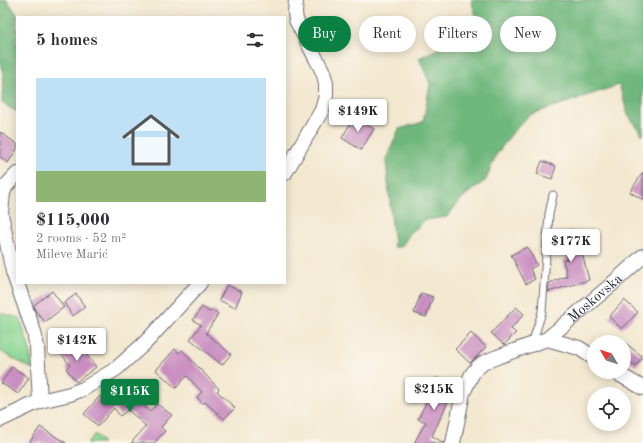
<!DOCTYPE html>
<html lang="en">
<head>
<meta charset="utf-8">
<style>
  body { margin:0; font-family:"Old Standard TT",serif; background:#f2f2f3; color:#2b2b33; height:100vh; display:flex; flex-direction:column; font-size:15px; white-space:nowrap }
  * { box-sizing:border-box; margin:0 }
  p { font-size:13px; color:#7c7c81 }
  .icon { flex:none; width:22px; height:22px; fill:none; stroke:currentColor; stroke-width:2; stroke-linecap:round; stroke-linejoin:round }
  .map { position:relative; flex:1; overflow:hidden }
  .details { position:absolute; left:16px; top:16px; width:270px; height:268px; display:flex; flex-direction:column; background:#fff; border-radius:0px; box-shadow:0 2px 10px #0003 }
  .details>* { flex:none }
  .hud { position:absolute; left:298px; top:16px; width:285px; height:36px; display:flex; gap:8px }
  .needle { width:26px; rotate:309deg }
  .buttons { position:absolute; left:587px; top:335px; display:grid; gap:8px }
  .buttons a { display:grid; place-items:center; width:44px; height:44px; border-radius:50%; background:#fff; box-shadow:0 2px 10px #0003; font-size:20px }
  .price { position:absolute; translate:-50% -34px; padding:0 9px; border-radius:4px; background:#fff; color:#222; font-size:13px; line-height:26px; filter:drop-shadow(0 1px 2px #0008) }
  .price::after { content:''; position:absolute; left:50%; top:24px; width:12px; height:9px; margin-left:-6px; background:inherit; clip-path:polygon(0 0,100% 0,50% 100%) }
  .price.active { background:#0b8043; color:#fff }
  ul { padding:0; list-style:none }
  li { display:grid; align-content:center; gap:8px; height:212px; padding:0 20px }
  li span { display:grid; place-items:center; height:124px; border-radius:0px; color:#555 }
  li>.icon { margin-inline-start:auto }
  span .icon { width:72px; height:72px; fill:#fffc; stroke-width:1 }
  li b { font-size:17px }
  h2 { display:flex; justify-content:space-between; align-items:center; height:48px; padding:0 20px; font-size:17px }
  .tag { padding:0 14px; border-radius:18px; background:#fff; box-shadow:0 2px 10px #0003; font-size:14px; line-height:36px }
  .tag.active { background:#0b8043; color:#fff }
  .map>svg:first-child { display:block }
  .green { fill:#8ad693; stroke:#567c67 }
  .forest { fill:#6fb77d; stroke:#486c5c }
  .building { fill:#c98fc1 }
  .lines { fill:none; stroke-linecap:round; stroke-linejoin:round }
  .service-casing { stroke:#6b676f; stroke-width:9 }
  .minor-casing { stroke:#6b676f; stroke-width:16 }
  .service { stroke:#fff; stroke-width:7 }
  .minor { stroke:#fff; stroke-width:14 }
  .labels { text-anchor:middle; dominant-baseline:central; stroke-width:3; stroke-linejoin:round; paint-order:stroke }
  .street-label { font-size:14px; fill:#22223b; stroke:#fbf7ec }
</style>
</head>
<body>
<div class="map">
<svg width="643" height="443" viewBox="0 0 643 443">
  <rect width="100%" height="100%" fill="#fbf7ec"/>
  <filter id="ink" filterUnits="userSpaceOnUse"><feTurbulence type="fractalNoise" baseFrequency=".025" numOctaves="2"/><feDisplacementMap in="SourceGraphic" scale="8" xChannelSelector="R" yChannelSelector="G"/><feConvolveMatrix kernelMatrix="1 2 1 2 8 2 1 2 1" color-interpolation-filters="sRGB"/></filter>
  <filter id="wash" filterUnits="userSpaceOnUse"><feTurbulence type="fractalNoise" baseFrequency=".012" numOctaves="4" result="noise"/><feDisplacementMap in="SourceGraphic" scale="16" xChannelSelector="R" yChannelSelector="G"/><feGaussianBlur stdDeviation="0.9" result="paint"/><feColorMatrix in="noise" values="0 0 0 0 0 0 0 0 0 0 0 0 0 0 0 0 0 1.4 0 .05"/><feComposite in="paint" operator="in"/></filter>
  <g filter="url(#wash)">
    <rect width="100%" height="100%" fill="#f3e8d0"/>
    <g class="green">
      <path d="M0 313 20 318 30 350 32 369 0 351Z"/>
      <path d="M95 434 103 443H87Z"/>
    </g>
    <g class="forest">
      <path d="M0 0H7L19 17H17V112L2 103 3 73 0 63Z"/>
      <path d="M471 0H643V136L628 115 619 85 529 115 513 132 496 155 486 180 467 194 458 203 447 217 425 220 410 234 401 247H394L386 160 399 129 423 122 430 84 419 58 480 28Z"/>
    </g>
    <g id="blocks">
      <g class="building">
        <path d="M354 117 374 129 361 150 342 138Z"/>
        <path d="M0 132 17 144V149L8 163 0 157Z"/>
        <path d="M542 161 556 166 552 179 537 174Z"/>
        <path d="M643 172V200L630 192Z"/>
        <path d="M572 230 580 245 589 280 548 292 549 283 567 276 563 260 568 259 557 237Z"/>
        <path d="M527 247 537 265 530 269 535 279 526 284 511 255Z"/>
        <path d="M227 285 242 292 235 308 219 300Z"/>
        <path d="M52 291 64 307 45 322 35 310 34 305Z"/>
        <path d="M421 293 433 297 426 317 414 313Z"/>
        <path d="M76 294 85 307 73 316 64 303Z"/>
        <path d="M624 300 638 312 622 329 609 317Z"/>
        <path d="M202 307 210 312 213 310 218 314 206 333 231 354 222 365 190 339 201 325 193 320Z"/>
        <path d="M516 307 524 314 511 329 516 333 504 345 491 333Z"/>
        <path d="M471 333 486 347 470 363 455 349Z"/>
        <path d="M624 342 643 357 636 366 624 356Z"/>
        <path d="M71 343 76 350 81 347 96 367 76 382 66 368 70 365 59 351Z"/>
        <path d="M175 349 179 353 182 350 219 389 217 391 235 408 224 419 205 402 203 404 197 397 202 392 187 376 176 388 156 370Z"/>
        <path d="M12 367 29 378 18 394 1 383Z"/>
        <path d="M436 378 455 389 447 404 432 436 444 443H414L426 422 418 419 429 396 427 395Z"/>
        <path d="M121 381 138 406 140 403 150 411 157 404 172 415 161 427 165 431 154 443H131L146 426 128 410 120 416 114 408 98 426 84 414 98 398Z"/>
        <path d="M40 427 66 443H29Z"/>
      </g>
    </g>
  </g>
  <g filter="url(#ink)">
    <use href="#blocks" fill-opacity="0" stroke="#6b676f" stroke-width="1"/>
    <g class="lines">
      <g class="service-casing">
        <path id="service" d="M532 344 542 312 549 214 553 195"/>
      </g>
      <g class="minor-casing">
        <g id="minor">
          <path d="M285 173 322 110 326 96V83L323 72 296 20 295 13 296 0"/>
          <path d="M17 174 6 186 3 193 1 214 13 272 34 332 37 347 40 401"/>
          <path d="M547 339 579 348 594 358"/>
          <path d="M615 372 643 388"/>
          <path d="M0 420 40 401 70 394 83 389 116 369 146 342 200 283"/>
          <path id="s1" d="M453 443 463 393 472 374 477 368 483 363 497 357 547 339 611 285 643 256"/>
        </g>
      </g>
      <use href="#service" class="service"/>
      <use href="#minor" class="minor"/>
    </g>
  </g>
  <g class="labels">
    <g class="street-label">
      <text stroke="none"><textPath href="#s1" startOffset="219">Moskovska</textPath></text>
    </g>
  </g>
</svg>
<div class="buttons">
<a><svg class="needle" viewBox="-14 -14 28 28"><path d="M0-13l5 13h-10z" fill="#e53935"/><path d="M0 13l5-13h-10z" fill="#7c7c81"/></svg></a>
<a><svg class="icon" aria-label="locate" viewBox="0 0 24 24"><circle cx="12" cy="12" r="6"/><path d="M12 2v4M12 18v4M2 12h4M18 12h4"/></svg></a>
</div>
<b class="price" style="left:358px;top:133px">$149K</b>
<b class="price" style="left:571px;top:263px">$177K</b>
<b class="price" style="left:77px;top:362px">$142K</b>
<b class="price" style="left:434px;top:411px">$215K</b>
<b class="price active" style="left:130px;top:413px">$115K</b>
<div class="hud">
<a class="tag active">Buy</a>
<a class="tag">Rent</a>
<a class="tag">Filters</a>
<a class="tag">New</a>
</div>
<section class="details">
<h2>5 homes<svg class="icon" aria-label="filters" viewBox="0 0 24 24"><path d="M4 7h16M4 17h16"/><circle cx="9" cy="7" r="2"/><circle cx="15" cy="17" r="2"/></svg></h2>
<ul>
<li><span style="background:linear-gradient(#bfe0f5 75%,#8fb573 0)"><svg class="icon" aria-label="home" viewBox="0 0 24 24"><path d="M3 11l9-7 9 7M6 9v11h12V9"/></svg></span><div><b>$115,000</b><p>2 rooms · 52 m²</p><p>Mileve Marić</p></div></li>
</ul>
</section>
</div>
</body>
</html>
